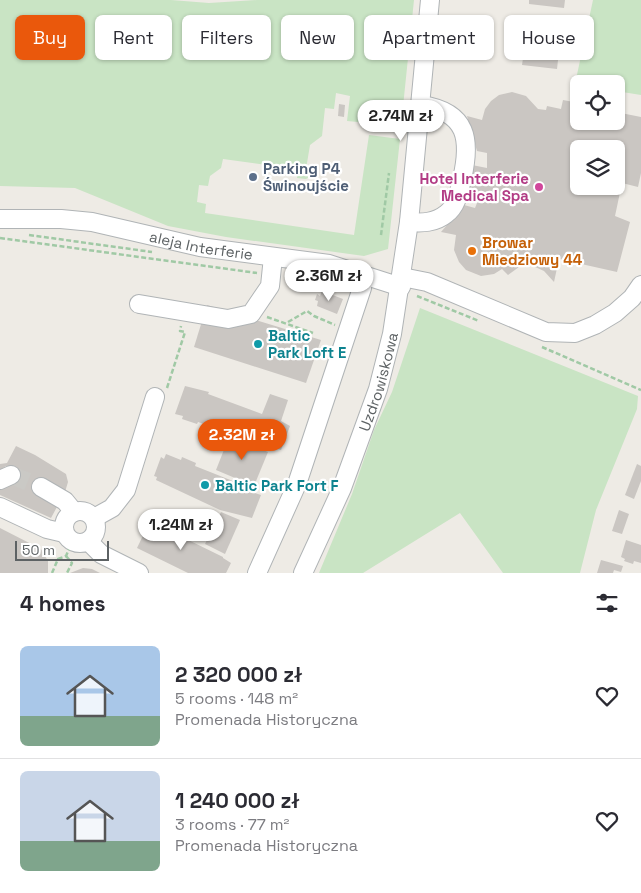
<!DOCTYPE html>
<html lang="en">
<head>
<meta charset="utf-8">
<style>
  body { margin:0; font-family:"Space Grotesk",sans-serif; background:#f7f7f7; color:#2b2b33; height:100vh; display:flex; flex-direction:column; font-size:19px; white-space:nowrap }
  * { box-sizing:border-box; margin:0 }
  p { font-size:16px; color:#7c7c81 }
  .icon { flex:none; width:28px; height:28px; fill:none; stroke:currentColor; stroke-width:2; stroke-linecap:round; stroke-linejoin:round }
  .map { position:relative; height:573px; overflow:hidden }
  .side { display:flex; flex-direction:column; background:#fff; flex:1 }
  .side>* { flex:none }
  .hud { position:absolute; left:15px; top:15px; width:611px; height:45px; display:flex; gap:10px }
  .tools { position:absolute; left:570px; top:75px; display:grid; gap:10px }
  .tools a { display:grid; place-items:center; width:55px; height:55px; border-radius:8px; background:#fff; box-shadow:0 1px 4px #0004; font-size:25px }
  .scale { position:absolute; left:15px; bottom:12px; width:94px; box-sizing:border-box; padding-left:5px; border:2px solid #5d6264; border-top:0; font-size:14px; line-height:18px; white-space:nowrap; color:#5d6264; -webkit-text-stroke:4px #fff; paint-order:stroke }
  .price { position:absolute; translate:-50% -42px; padding:0 11px; border-radius:18px; background:#fff; color:#222; font-size:16px; line-height:32px; filter:drop-shadow(0 1px 2px #0008) }
  .price::after { content:''; position:absolute; left:50%; top:30px; width:15px; height:11px; margin-left:-8px; background:inherit; clip-path:polygon(0 0,100% 0,50% 100%) }
  .price.active { background:#ea580c; color:#fff }
  ul { padding:0; list-style:none }
  li { display:flex; align-items:center; gap:15px; height:125px; padding:0 20px }
  li+li { border-top:1px solid #e1e1e2 }
  li span { display:grid; place-items:center; flex:none; width:140px; height:100px; border-radius:8px; color:#555 }
  li>.icon { margin-inline-start:auto }
  span .icon { width:60px; height:60px; fill:#fffc; stroke-width:1 }
  li b { font-size:21px }
  h2 { display:flex; justify-content:space-between; align-items:center; height:60px; padding:0 20px; font-size:21px }
  .tag { padding:0 18px; border-radius:8px; background:#fff; box-shadow:0 1px 4px #0004; font-size:18px; line-height:45px }
  .tag.active { background:#ea580c; color:#fff }
  .map>svg:first-child { display:block }
  .green { fill:#c9e4c4 }
  .building { fill:#cac6c2; fill-rule:evenodd }
  .lines { fill:none; stroke-linecap:round; stroke-linejoin:round }
  .minor-tunnel { stroke:#cac9c5; stroke-width:18; stroke-dasharray:18 9; stroke-linecap:butt }
  .minor-casing { stroke:#b0b4b6; stroke-width:20 }
  .path { stroke:#a0c9a5; stroke-width:2.5; stroke-dasharray:5 2.5; stroke-linecap:butt }
  .minor { stroke:#fff; stroke-width:18 }
  .service-dot { fill:#5c6f8a; stroke:#fff; stroke-width:2 }
  .hotel-dot { fill:#d1479c; stroke:#fff; stroke-width:2 }
  .food-dot { fill:#e8710a; stroke:#fff; stroke-width:2 }
  .culture-dot { fill:#0f9aa8; stroke:#fff; stroke-width:2 }
  .labels { text-anchor:middle; dominant-baseline:central; stroke-width:4.5; stroke-linejoin:round; paint-order:stroke }
  .service-label { font-size:15px; font-weight:bold; fill:#4e5e75; stroke:#fff; text-anchor:start }
  .hotel-label { font-size:15px; font-weight:bold; fill:#b23c85; stroke:#fff; text-anchor:end }
  .food-label { font-size:15px; font-weight:bold; fill:#c56008; stroke:#fff; text-anchor:start }
  .street-label { font-size:15px; fill:#5d6264; stroke:#fff }
  .culture-label { font-size:15px; font-weight:bold; fill:#0d838f; stroke:#fff; text-anchor:start }
</style>
</head>
<body>
<div class="map">
<svg width="641" height="573" viewBox="0 0 641 573">
  <rect width="100%" height="100%" fill="#eeebe5"/>
  <g class="green">
    <path d="M0 0H171L209 3 257 0H414L401 126 347 121 350 96 336 93 334 109 325 108 322 136 310 145 306 169 317 172 306 179 297 178V169L223 159 221 168 210 176 208 186 199 185 197 202 206 204 205 213 354 235 369 135 400 139 388 249 364 256 226 237 168 226 75 188 0 186Z"/>
    <path d="M593 0H641V95L616 91V84H575Z"/>
    <path d="M420 308 638 396 637 409 596 510 580 573H503L460 513 363 573H319L352 494 374 430 392 392Z"/>
  </g>
  <g class="building">
    <path d="M529 0H565L564 8 529 4Z"/>
    <path d="M526 29 561 33 557 69 522 65 524 51 519 50V43H525Z"/>
    <path d="M512 92 526 96 538 109 546 110 547 106 561 109 563 100 579 103V121H616V112L641 117V173L638 187 622 183 615 216 630 222 617 272 559 259 554 282 544 271 533 266 519 267 508 275 502 269 494 274 481 276 466 270 459 262 454 250 456 235 441 232 464 205 475 208 481 193 456 188 462 163 487 168V153L477 151 467 116 482 120 485 109 491 101 499 95ZM579 149H616V186H579Z"/>
    <path d="M339 104 345 105 344 117 338 116Z"/>
    <path d="M322 291 343 299 337 314 317 306 318 301 315 300 317 294 320 296Z"/>
    <path d="M207 305 321 340 306 383 194 347Z"/>
    <path d="M185 386 209 392 208 394 262 414 270 394 288 400 281 421 290 426 281 450 198 422 197 424 182 419 183 416 175 414Z"/>
    <path d="M229 437 268 452 254 486 216 470Z"/>
    <path d="M16 446 35 455 66 474 68 482 65 492 51 518 0 495V486L11 468 6 466 0 470V464L7 463Z"/>
    <path d="M166 454 181 460 182 457 196 463 195 466 253 489 252 492 261 495 252 518 220 510 156 480 157 477 154 476 161 457 164 459Z"/>
    <path d="M637 464 641 466V481L634 499 625 495Z"/>
    <path d="M619 510 629 514 622 534 612 531Z"/>
    <path d="M221 512 240 520 225 554 205 544Z"/>
    <path d="M150 521 173 529 172 532 223 557V558L231 563 226 573H188L137 548Z"/>
    <path d="M0 528 41 549 48 561V573H0Z"/>
    <path d="M626 540 641 545V563L634 561 633 564 624 561 625 559 621 557Z"/>
    <path d="M601 560 623 566 621 572 614 570 613 573H597Z"/>
    <path d="M83 568 92 569 100 573H70Z"/>
  </g>
  <g class="lines">
    <path class="minor-tunnel" d="M11 475 41 487"/>
    <g class="minor-casing">
      <g id="minor">
        <path id="s1" d="M0 219H61L92 222 200 247 329 264 401 287"/>
        <path d="M409 222C422 223 435 223 446 214 457 206 459 192 462 179 471 140 468 112 421 105"/>
        <path d="M402 277 427 282 546 332 575 333 595 325 615 313 632 298 641 285"/>
        <path d="M139 304 228 319 251 314 270 286 273 257"/>
        <path d="M0 480 11 475"/>
        <path d="M41 487 65 501 74 512"/>
        <path d="M0 507 47 529 64 533"/>
        <circle cx="80" cy="527" r="16"/>
        <path d="M94 518 112 508 126 490 155 397"/>
        <path d="M88 541 101 554 139 573"/>
        <path d="M257 573 297 484 362 288"/>
        <path id="s2" d="M303 573 342 488 378 389 392 334 409 222 430 0"/>
      </g>
    </g>
    <g class="path">
      <path d="M29 235 152 252"/>
      <path d="M381 235 389 173"/>
      <path d="M0 238 257 273"/>
      <path d="M285 277 341 285"/>
      <path d="M417 296 479 321"/>
      <path d="M267 317 313 333"/>
      <path d="M288 322 307 311 314 316 335 325"/>
      <path d="M542 347 641 390"/>
      <path d="M167 388 185 332 180 331 181 326"/>
      <path d="M66 556 72 563 67 573"/>
      <path d="M52 573 58 559 66 556 70 547"/>
    </g>
    <use href="#minor" class="minor"/>
  </g>
  <circle class="service-dot" cx="253" cy="177" r="5"/>
  <circle class="hotel-dot" cx="539" cy="187" r="5"/>
  <circle class="food-dot" cx="472" cy="251" r="5"/>
  <g class="culture-dot">
    <circle cx="258" cy="344" r="5"/>
    <circle cx="205" cy="485" r="5"/>
  </g>
  <g class="labels">
    <g class="service-label">
      <text x="263" y="168">Parking P4<tspan x="263" dy="17">Świnoujście</tspan></text>
    </g>
    <g class="hotel-label">
      <text x="529" y="178">Hotel Interferie<tspan x="529" dy="17">Medical Spa</tspan></text>
    </g>
    <g class="food-label">
      <text x="482" y="242">Browar<tspan x="482" dy="17">Miedziowy 44</tspan></text>
    </g>
    <g class="street-label">
      <text stroke="none"><textPath href="#s1" startOffset="204">aleja Interferie</textPath></text>
      <text stroke="none"><textPath href="#s2" startOffset="206">Uzdrowiskowa</textPath></text>
    </g>
    <g class="culture-label">
      <text x="268" y="335">Baltic<tspan x="268" dy="17">Park Loft E</tspan></text>
      <text x="215" y="485">Baltic Park Fort F</text>
    </g>
  </g>
</svg>
<div class="tools">
<a><svg class="icon" aria-label="locate" viewBox="0 0 24 24"><circle cx="12" cy="12" r="6"/><path d="M12 2v4M12 18v4M2 12h4M18 12h4"/></svg></a>
<a><svg class="icon" aria-label="layers" viewBox="0 0 24 24"><path d="M12 4l9 5-9 5-9-5zM3 14l9 5 9-5"/></svg></a>
</div>
<div class="scale">50 m</div>
<b class="price" style="left:401px;top:142px">2.74M zł</b>
<b class="price" style="left:329px;top:302px">2.36M zł</b>
<b class="price active" style="left:242px;top:461px">2.32M zł</b>
<b class="price" style="left:181px;top:551px">1.24M zł</b>
<div class="hud">
<a class="tag active">Buy</a>
<a class="tag">Rent</a>
<a class="tag">Filters</a>
<a class="tag">New</a>
<a class="tag">Apartment</a>
<a class="tag">House</a>
</div>
</div>
<section class="side">
<h2>4 homes<svg class="icon" aria-label="filters" viewBox="0 0 24 24"><path d="M4 7h16M4 17h16"/><circle cx="9" cy="7" r="2"/><circle cx="15" cy="17" r="2"/></svg></h2>
<ul>
<li><span style="background:linear-gradient(#a9c7e8 70%,#7fa58c 0)"><svg class="icon" aria-label="home" viewBox="0 0 24 24"><path d="M3 11l9-7 9 7M6 9v11h12V9"/></svg></span><div><b>2 320 000 zł</b><p>5 rooms · 148 m²</p><p>Promenada Historyczna</p></div><svg class="icon" aria-label="heart" viewBox="0 0 24 24"><path d="M12 20l-8-8c-3-5 5-10 8-4 3-6 11-1 8 4z"/></svg></li>
<li><span style="background:linear-gradient(#c9d6e8 70%,#7fa58c 0)"><svg class="icon" aria-label="home" viewBox="0 0 24 24"><path d="M3 11l9-7 9 7M6 9v11h12V9"/></svg></span><div><b>1 240 000 zł</b><p>3 rooms · 77 m²</p><p>Promenada Historyczna</p></div><svg class="icon" aria-label="heart" viewBox="0 0 24 24"><path d="M12 20l-8-8c-3-5 5-10 8-4 3-6 11-1 8 4z"/></svg></li>
</ul>
</section>
</body>
</html>
